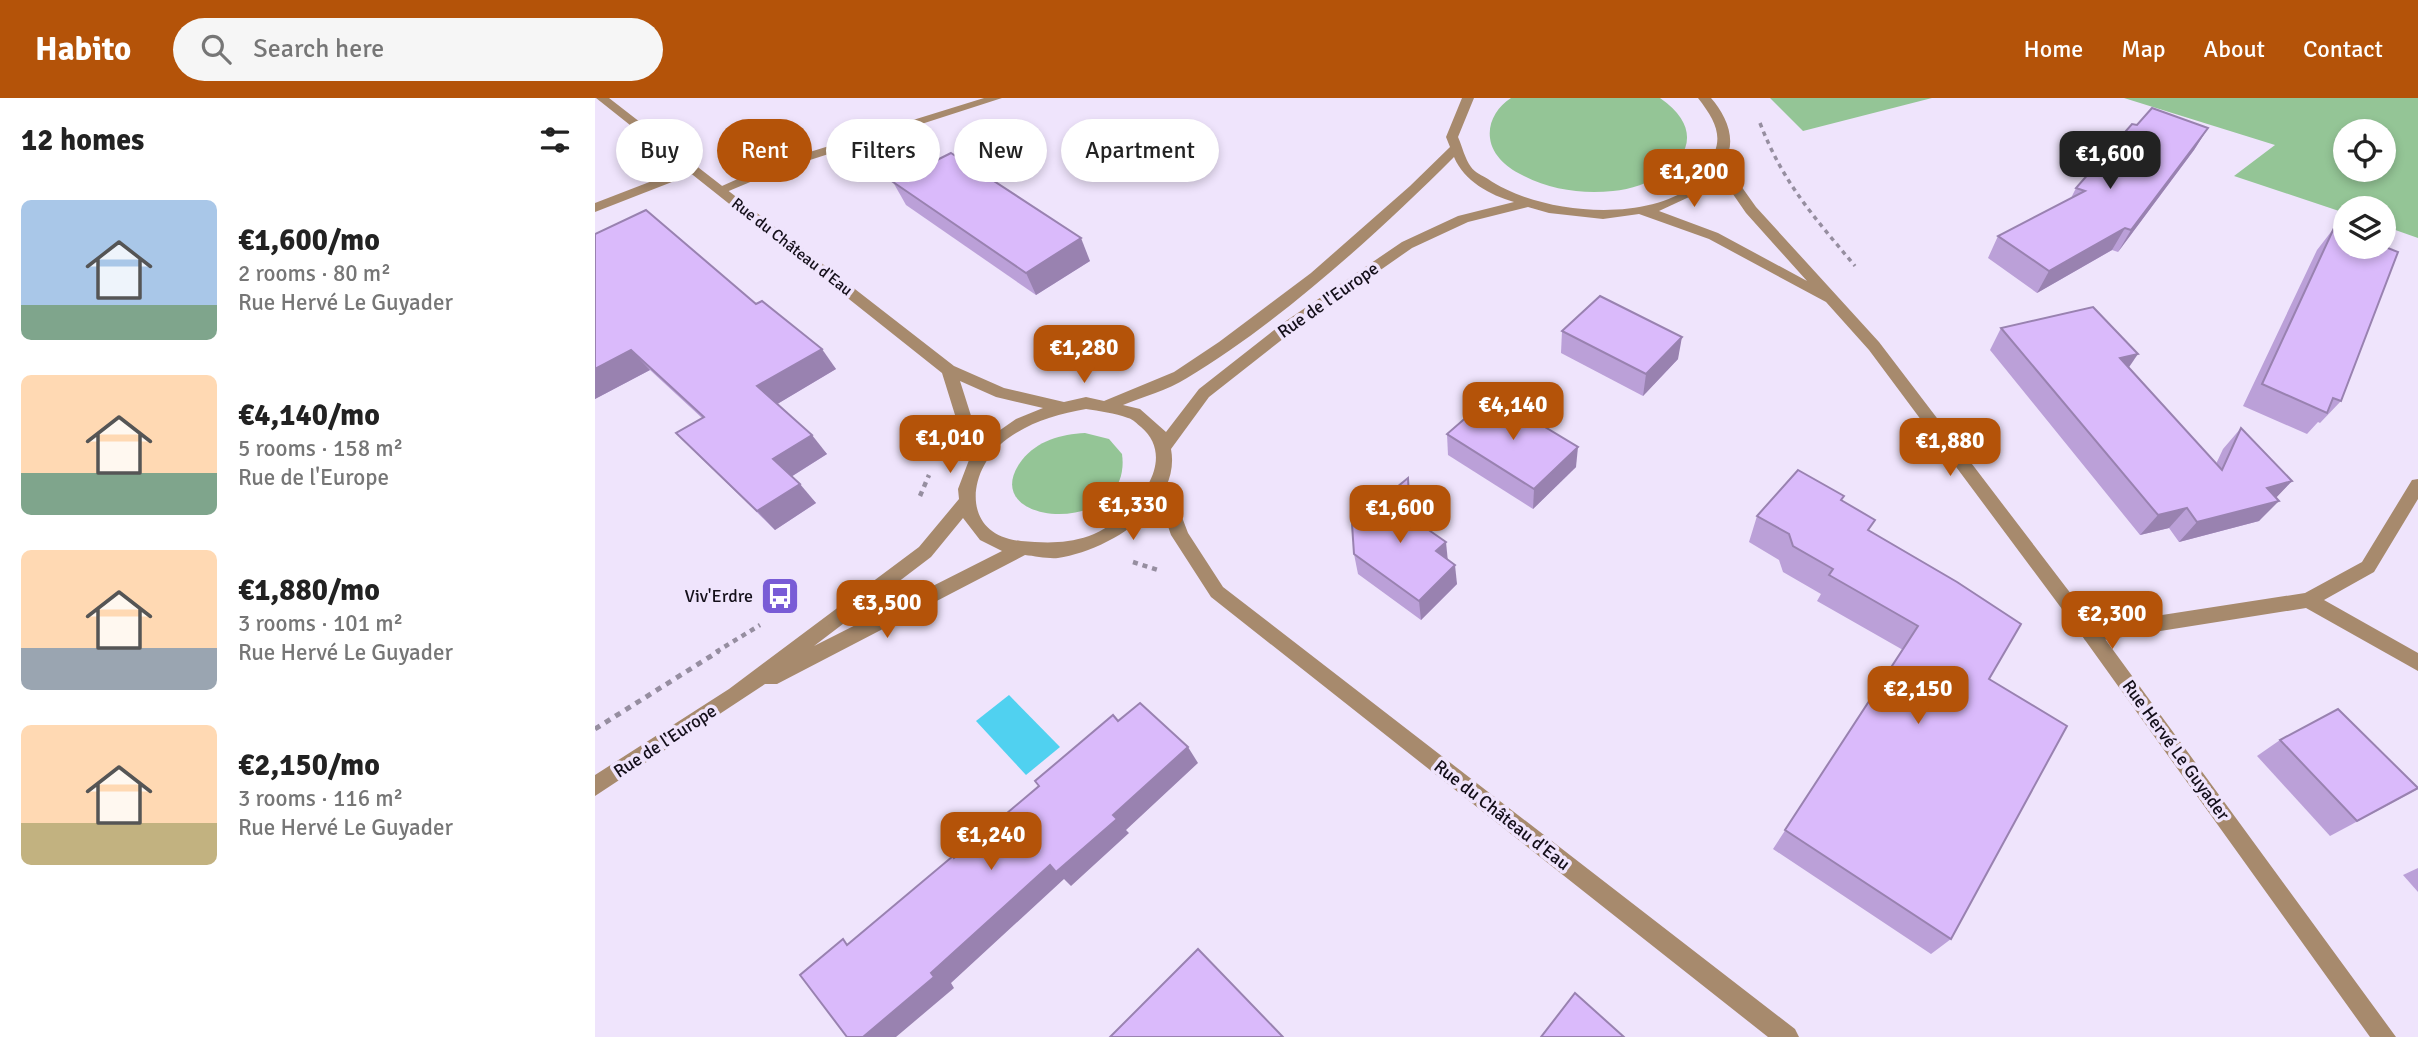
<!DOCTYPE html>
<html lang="en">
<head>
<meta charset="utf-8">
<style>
  body { margin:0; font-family:Signika,sans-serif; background:#f6f6f6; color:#222; height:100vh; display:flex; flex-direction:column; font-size:26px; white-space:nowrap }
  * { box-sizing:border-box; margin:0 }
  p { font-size:23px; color:#767676 }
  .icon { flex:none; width:38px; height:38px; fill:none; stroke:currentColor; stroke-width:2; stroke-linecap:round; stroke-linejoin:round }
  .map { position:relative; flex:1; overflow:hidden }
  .panel { display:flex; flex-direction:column; background:#fff; width:595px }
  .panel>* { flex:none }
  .guide { position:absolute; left:21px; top:21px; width:665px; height:63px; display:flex; gap:14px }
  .fabs { position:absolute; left:1738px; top:21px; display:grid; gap:14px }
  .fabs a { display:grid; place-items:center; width:63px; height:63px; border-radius:50%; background:#fff; box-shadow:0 4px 10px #0003; font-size:35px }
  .price { position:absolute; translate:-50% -60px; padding:0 16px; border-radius:14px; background:#b45309; color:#fff; font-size:23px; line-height:46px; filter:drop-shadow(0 2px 4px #0008) }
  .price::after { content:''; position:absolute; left:50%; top:42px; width:21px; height:16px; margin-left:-10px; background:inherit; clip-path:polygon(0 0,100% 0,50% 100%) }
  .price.on { background:#222; color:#fff }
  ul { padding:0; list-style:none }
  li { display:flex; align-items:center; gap:21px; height:175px; padding:0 21px }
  li span { display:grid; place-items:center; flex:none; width:196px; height:140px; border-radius:10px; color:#555 }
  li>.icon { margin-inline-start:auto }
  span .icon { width:84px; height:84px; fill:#fffc; stroke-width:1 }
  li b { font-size:30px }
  h2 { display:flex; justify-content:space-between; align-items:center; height:84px; padding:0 21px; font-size:30px }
  .tag { padding:0 24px; border-radius:32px; background:#fff; box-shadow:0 4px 10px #0003; font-size:24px; line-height:63px }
  .tag.on { background:#b45309; color:#fff }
  header { display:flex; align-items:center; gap:42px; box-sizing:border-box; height:98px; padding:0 35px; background:#b45309; color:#fff }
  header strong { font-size:33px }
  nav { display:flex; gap:38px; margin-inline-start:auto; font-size:24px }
  .search { width:490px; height:63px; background:#f6f6f6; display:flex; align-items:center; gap:18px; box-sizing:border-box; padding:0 24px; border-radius:38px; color:#767676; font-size:26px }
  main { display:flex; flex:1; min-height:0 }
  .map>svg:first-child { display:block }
  .green { fill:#94c596; fill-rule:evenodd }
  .water { fill:#50d1f0 }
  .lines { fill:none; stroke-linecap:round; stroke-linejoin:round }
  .path-far2 { stroke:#968ea0; stroke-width:3.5; stroke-dasharray:4.5 4.5; stroke-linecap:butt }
  .path-far1 { stroke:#968ea0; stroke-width:4.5; stroke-dasharray:5 5; stroke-linecap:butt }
  .path { stroke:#968ea0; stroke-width:5; stroke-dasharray:6 6; stroke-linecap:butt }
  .minor { fill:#a78a6d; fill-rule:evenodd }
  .tertiary { fill:#a78a6d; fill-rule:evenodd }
  .wall { fill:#bba0d8 }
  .shaded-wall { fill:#9982b0 }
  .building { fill:#dabafb; stroke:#9982b0; stroke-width:2 }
  .labels { text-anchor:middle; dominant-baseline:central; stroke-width:7; stroke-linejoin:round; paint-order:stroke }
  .far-street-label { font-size:16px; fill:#140f1a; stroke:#efe4fc }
  .street-label { font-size:18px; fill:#140f1a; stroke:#efe4fc }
  .poi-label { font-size:18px; fill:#140f1a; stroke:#efe4fc; text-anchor:end }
</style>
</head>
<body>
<header>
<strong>Habito</strong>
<div class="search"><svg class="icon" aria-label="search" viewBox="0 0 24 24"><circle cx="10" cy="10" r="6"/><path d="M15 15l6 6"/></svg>Search here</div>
<nav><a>Home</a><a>Map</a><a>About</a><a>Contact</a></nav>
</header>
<main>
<section class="panel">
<h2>12 homes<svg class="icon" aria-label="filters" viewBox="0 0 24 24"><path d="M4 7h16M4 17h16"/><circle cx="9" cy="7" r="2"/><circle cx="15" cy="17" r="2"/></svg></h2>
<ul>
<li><span style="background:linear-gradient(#a9c7e8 75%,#7fa58c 0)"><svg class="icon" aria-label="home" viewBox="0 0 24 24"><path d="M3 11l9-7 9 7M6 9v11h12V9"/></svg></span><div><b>€1,600/mo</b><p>2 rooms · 80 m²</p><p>Rue Hervé Le Guyader</p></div></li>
<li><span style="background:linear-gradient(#ffd9b3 70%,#7fa58c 0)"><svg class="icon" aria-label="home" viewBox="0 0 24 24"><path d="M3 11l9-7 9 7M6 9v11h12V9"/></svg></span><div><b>€4,140/mo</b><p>5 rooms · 158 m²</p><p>Rue de l'Europe</p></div></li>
<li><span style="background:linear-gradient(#ffd9b3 70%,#9aa5b1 0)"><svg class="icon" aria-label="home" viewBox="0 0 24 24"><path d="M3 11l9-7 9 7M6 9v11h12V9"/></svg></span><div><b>€1,880/mo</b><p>3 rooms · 101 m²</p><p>Rue Hervé Le Guyader</p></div></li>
<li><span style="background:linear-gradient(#ffd9b3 70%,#c2b280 0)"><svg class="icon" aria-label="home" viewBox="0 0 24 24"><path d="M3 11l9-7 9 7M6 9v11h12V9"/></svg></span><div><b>€2,150/mo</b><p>3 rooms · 116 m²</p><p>Rue Hervé Le Guyader</p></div></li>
</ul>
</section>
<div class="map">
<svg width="1823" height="939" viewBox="0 0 1823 939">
  <rect width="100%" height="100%" fill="#efe4fc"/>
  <g class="green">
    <path d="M916 0H1065C1127 43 1070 88 1018 93 987 96 957 92 929 78 914 71 897 58 895 40 893 24 902 9 916 0Z"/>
    <path d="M1175 0H1337L1208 33Z"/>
    <path d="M1529 0H1823V140L1789 128 1788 110H1750V115L1639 78 1680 47ZM1788 33V72H1750V33Z"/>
    <path d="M490 335 514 341 527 356C539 441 376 429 427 362 442 343 466 336 490 335Z"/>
  </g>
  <path class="water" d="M414 597 465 649 431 677 381 623Z"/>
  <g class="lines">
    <path class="path-far2" d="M1165 25C1188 85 1219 119 1260 168"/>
    <g class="path-far1">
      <path d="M450 267 519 265"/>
      <path d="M325 398 334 377"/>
      <path d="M538 464 563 472"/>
      <path d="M121 554 165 527"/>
    </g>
    <path class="path" d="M0 631 124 553"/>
    <g class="minor">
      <path d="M389 0H407L184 72 129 95 124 96 118 92 176 66Z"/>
      <path d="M96 68 102 72 100 75 0 114V105Z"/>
      <path d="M566 379 574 385 593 435 628 489 1200 931 1204 939H1173L616 499 576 437 558 385Z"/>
      <path d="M1823 381V401L1779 474 1729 502 1823 555V573L1711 510 1496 544 1490 542 1487 536 1490 530 1496 528 1710 495 1767 464 1817 382Z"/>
    </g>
    <path class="tertiary" d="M1 0H14L359 268 409 290 469 304 491 299 509 303 579 274 624 244 716 175 815 88 855 49 851 39 867 0H879L863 39C867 48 870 61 876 69 879 74 888 78 893 81 942 115 1047 126 1097 88 1102 85 1106 77 1110 71 1131 43 1123 26 1103 0H1116C1131 17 1143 43 1129 64L1161 109 1284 244 1502 530 1801 939H1775L1490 542 1274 252 1231 204 1114 141 1044 116 1008 121 954 115 933 109 873 124 817 150 698 233 614 299 576 351C587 409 511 453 463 460 453 461 440 458 430 457L182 586H170L0 698V677L134 591 324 449 364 401 363 391 374 362 347 275ZM859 59C869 83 895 97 919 104L863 118 807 144 688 225 604 291 571 334 545 311 528 307C548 299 573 292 592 280 685 224 782 136 859 59ZM1122 73 1151 115 1212 183 1123 135 1064 113 1107 93ZM365 283 401 299 448 310 421 321 385 346ZM491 311C504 313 520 315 533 320 538 321 542 326 546 329 588 365 532 424 494 438 470 446 450 445 426 443 364 437 372 370 412 341 435 324 463 316 491 311ZM368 420 385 442 407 453 219 548 336 459Z"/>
  </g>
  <g class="wall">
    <path d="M1542 27 1613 30 1599 52 1523 154 1517 152 1442 195 1393 160 1403 138 1476 100 1481 90Z"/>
    <path d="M298 84 495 163 441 197 311 107Z"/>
    <path d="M1739 130 1746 303 1725 325 1723 324 1712 336 1648 308 1722 152Z"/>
    <path d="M0 136 161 206 241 271 182 306 232 356 196 379 221 405 180 432 100 354 107 320 55 272 0 301Z"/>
    <path d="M1406 230 1534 270 1621 366 1628 351 1646 330 1697 383 1681 399 1664 423 1584 444 1574 430 1545 437 1395 252Z"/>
    <path d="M967 233 1083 261 1048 298 966 255Z"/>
    <path d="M852 336 981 369 938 411 853 357Z"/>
    <path d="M813 380 817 420 853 462 862 486 826 522 763 476 759 456Z"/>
    <path d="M1249 398 1247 402 1274 433 1394 581 1356 841 1336 856 1178 751 1308 552 1222 503 1226 496 1188 474 1184 462 1154 444 1162 418Z"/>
    <path d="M1685 642 1823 691 1735 738 1662 658Z"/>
    <path d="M1823 770V794L1808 777Z"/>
  </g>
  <g class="shaded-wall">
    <path d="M1613 30 1599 52 1523 154 1536 132Z"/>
    <path d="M1530 130 1517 152 1442 195 1454 173Z"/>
    <path d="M486 140 495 163 441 197 431 175Z"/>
    <path d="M1087 239 1083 261 1048 298 1051 276Z"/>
    <path d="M227 251 241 271 179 308 162 288Z"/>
    <path d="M36 252 55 272 0 301V271Z"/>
    <path d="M1543 256 1528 278 1525 260Z"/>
    <path d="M217 337 232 356 194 380 178 361Z"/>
    <path d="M983 349 981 369 938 411 939 391Z"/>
    <path d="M813 380 816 400 817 439 815 419Z"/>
    <path d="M1697 383 1677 404 1672 390Z"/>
    <path d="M205 386 221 405 180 432 162 413Z"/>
    <path d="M1684 403 1664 423 1584 444 1602 424Z"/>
    <path d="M1592 410 1574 430 1545 437 1563 417Z"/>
    <path d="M851 444 853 464 841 453Z"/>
    <path d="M860 467 862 486 826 522 824 503Z"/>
    <path d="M593 649 603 665 531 732 534 735 476 788 469 781 356 885 359 890 301 939H268L336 875 455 767 518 717Z"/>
  </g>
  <g class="building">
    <path d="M1557 10 1613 30 1536 132 1530 130 1454 173 1403 138 1490 93 1481 90 1537 26 1542 27Z"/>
    <path d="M356 55 486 140 431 175 298 84Z"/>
    <path d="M51 112 161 206 167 203 227 251 162 288 217 337 178 361 205 386 162 413 81 335 109 319 36 252 0 271V136Z"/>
    <path d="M1739 130 1750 134V149L1788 148 1803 154 1746 303 1738 300 1732 315 1667 286Z"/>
    <path d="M1005 198 1087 239 1051 276 967 233Z"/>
    <path d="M1498 209 1543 256 1525 260 1627 372 1646 330 1697 383 1672 390 1684 403 1602 424 1592 410 1563 417 1406 230Z"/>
    <path d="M897 297 983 349 939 391 852 336Z"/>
    <path d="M1203 372 1249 398 1246 402 1280 422 1273 432 1362 484 1426 526 1394 581 1472 628 1356 841 1190 732 1323 528 1234 477 1238 471 1198 448 1194 436 1162 418Z"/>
    <path d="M813 380 815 419 851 444 841 453 860 467 824 503 759 456 757 426Z"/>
    <path d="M545 605 593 649 518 717 522 721 461 774 455 767 336 875 339 879 268 939H252L205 877 248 841 252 847 358 758 359 760 444 688 440 683 518 617 523 623Z"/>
    <path d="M1743 611 1823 690 1762 723 1685 642Z"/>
    <path d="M603 851 688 939H515Z"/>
    <path d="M980 895 1029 939H946Z"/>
  </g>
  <defs>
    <g id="bus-square" transform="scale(2.0125)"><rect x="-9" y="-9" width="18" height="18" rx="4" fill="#795cd6" stroke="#efe4fc"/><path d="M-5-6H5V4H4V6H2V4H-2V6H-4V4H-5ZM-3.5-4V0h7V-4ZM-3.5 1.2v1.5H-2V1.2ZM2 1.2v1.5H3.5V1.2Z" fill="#fff"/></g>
  </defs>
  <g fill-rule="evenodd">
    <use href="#bus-square" x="185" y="498"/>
  </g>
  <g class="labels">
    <g class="far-street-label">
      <text transform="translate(197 149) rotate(38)">Rue du Château d'Eau</text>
    </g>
    <g class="street-label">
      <text transform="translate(733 202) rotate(-35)">Rue de l'Europe</text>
      <text transform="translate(70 643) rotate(-33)">Rue de l'Europe</text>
      <text transform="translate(1581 652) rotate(54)">Rue Hervé Le Guyader</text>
      <text transform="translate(907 717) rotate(38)">Rue du Château d'Eau</text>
    </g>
    <g class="poi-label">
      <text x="158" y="498">Viv'Erdre</text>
    </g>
  </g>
</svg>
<div class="fabs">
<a><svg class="icon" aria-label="locate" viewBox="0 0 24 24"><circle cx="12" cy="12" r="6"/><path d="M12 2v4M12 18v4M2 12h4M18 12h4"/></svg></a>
<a><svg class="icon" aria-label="layers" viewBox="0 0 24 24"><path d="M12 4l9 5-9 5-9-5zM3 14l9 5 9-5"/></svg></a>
</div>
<b class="price on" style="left:1515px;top:93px">€1,600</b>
<b class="price" style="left:1099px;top:111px">€1,200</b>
<b class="price" style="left:489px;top:287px">€1,280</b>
<b class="price" style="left:918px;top:344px">€4,140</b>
<b class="price" style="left:355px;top:377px">€1,010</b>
<b class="price" style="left:1355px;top:380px">€1,880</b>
<b class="price" style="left:538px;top:444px">€1,330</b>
<b class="price" style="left:805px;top:447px">€1,600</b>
<b class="price" style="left:292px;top:542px">€3,500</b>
<b class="price" style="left:1517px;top:553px">€2,300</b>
<b class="price" style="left:1323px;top:628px">€2,150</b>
<b class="price" style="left:396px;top:774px">€1,240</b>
<div class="guide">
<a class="tag">Buy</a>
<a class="tag on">Rent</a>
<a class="tag">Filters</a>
<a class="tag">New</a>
<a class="tag">Apartment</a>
</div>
</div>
</main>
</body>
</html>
